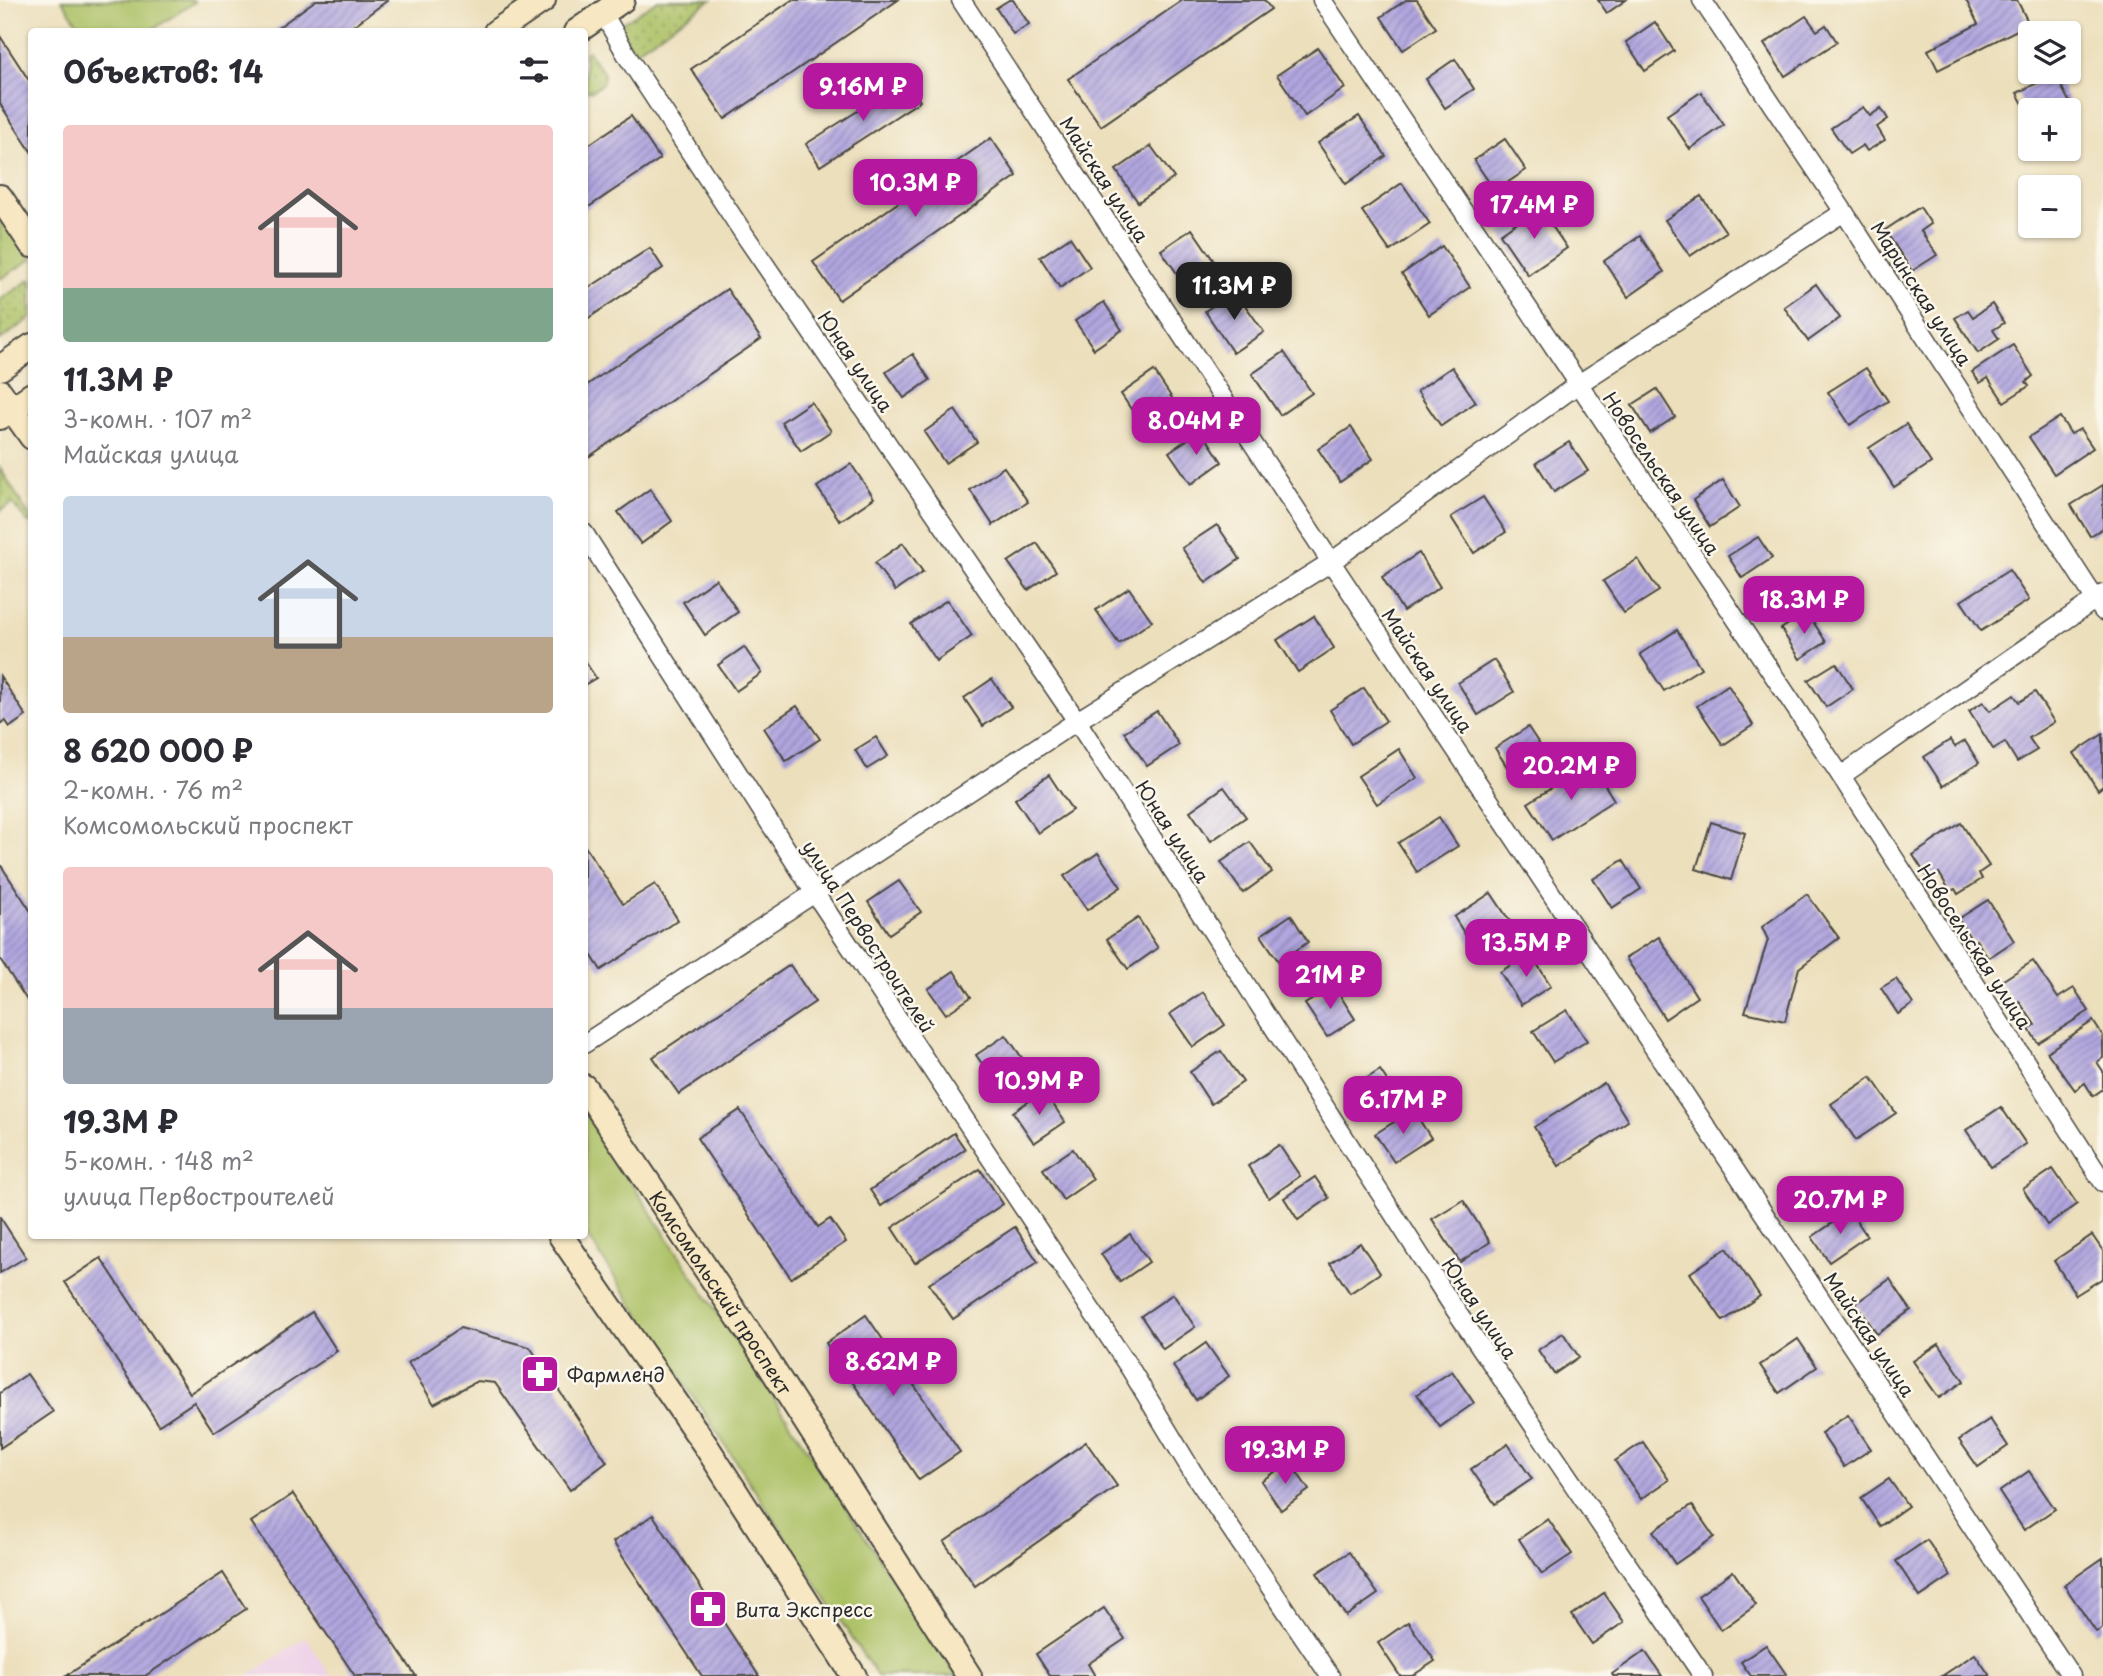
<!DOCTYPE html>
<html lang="ru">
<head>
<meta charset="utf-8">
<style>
  body { margin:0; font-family:"Playpen Sans",sans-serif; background:#f7f7f7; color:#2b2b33; height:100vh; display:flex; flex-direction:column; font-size:26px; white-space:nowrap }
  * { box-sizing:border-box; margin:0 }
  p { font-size:23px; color:#7c7c81 }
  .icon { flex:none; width:38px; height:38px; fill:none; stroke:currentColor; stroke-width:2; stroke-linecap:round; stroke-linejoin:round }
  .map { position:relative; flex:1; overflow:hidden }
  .side { position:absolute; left:28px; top:28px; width:560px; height:1211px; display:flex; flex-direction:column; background:#fff; border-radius:7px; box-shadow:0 2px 5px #0004 }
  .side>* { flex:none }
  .controls { position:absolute; left:2018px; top:21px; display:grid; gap:14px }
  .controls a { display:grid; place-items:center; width:63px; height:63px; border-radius:7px; background:#fff; box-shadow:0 2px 5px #0004; font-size:35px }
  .price { position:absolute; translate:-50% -60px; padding:0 16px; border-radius:14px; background:#b5179e; color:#fff; font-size:23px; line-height:46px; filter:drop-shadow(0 2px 4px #0008) }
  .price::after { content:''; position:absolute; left:50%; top:42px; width:21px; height:16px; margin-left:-10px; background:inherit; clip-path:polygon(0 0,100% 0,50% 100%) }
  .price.active { background:#222; color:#fff }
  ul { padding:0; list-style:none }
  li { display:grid; align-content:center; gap:14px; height:371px; padding:0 35px }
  li span { display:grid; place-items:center; height:217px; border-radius:7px; color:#555 }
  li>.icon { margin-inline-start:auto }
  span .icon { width:126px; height:126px; fill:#fffc; stroke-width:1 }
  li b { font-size:30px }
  h2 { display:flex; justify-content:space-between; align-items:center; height:84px; padding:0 35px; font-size:30px }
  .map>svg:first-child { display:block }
  .built { fill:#eed0e8 }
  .grass { fill:url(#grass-dots); stroke:#6b7648; stroke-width:2 }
  .park { fill:#abc064; stroke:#6b7648; stroke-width:2 }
  .building { fill:url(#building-hatch) }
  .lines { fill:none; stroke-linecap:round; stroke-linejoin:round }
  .street-casing { stroke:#484641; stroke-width:21 }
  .secondary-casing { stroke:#484641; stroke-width:28 }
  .street { stroke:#fff; stroke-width:18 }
  .secondary { stroke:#f7e8c3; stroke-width:24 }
  .labels { text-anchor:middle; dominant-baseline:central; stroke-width:5; stroke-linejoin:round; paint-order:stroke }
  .street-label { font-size:19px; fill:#2b2b2b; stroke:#fbf7ec }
  .poi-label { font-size:19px; fill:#2b2b2b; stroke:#fbf7ec; text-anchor:start }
</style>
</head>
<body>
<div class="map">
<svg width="2103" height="1676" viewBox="0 0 2103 1676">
  <defs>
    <pattern id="grass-dots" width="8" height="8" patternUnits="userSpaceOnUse" patternTransform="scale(1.75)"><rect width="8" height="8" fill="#abc064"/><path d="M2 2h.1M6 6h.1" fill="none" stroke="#8b9c53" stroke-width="1.8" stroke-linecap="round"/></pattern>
    <pattern id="building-hatch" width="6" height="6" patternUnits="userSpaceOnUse" patternTransform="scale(1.75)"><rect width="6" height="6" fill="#b1a6df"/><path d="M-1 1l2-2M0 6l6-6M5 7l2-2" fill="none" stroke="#9087b5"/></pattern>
  </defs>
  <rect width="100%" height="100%" fill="#fbf7ec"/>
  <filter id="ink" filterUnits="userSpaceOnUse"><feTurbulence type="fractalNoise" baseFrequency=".0143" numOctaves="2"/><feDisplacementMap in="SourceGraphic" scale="14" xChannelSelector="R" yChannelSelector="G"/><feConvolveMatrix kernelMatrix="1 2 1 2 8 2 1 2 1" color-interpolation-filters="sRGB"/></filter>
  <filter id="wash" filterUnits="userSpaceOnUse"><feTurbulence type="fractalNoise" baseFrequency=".00686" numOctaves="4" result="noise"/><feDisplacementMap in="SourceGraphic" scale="28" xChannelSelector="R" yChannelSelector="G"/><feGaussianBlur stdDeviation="1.57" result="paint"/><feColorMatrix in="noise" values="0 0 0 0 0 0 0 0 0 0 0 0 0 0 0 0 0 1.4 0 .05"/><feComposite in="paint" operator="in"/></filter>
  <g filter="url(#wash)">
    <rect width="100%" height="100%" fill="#ecdfbc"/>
    <path class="built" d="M306 1637 331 1676H248Z"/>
    <g class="grass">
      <path d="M658 0H711L634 52 617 26Z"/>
      <path d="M588 51 604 74 603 83 592 91 587 90 585 86V53Z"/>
      <path d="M31 279V318L0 340V300Z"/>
      <path d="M0 468 31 519V523H28L12 503 0 511Z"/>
    </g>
    <g class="park">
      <path d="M62 0H194L195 2 150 31 83 32Z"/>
      <path d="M0 212 32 259 0 279Z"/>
      <path d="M584 1111 957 1676H877L585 1232Z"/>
    </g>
    <g id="blocks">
      <g class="building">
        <path d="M316 0H388L345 32H272Z"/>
        <path d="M792 0H898L725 119 691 69Z"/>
        <path d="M1009 0H1013L1029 24 1013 34 996 8Z"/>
        <path d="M1183 0H1264L1271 9 1101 126 1068 79Z"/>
        <path d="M1406 0H1417L1436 28 1403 50 1381 17Z"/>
        <path d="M1598 0H1626L1607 13Z"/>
        <path d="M1966 0H2017L2029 24 1938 70 1928 50 1978 24Z"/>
        <path d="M1806 16 1817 31 1826 25 1837 42 1785 76 1764 44Z"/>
        <path d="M1655 22 1674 51 1645 71 1626 42Z"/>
        <path d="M0 36 32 85V153L0 104Z"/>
        <path d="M1318 48 1345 88 1305 116 1277 75Z"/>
        <path d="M1455 59 1474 89 1445 108 1426 79Z"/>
        <path d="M2055 74 2074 111 2068 114V110H2030V117L2017 93Z"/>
        <path d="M906 80 920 101 820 166 806 144Z"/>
        <path d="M1701 92 1724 125 1690 149 1667 115Z"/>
        <path d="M1863 107 1870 116 1881 108 1888 119 1877 127 1885 140 1867 151 1863 145 1849 154 1831 128Z"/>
        <path d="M631 116 660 159 584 210V148Z"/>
        <path d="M1359 116 1386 156 1346 184 1318 143Z"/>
        <path d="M991 138 1017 176 839 300 813 262Z"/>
        <path d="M1505 139 1526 170 1495 191 1474 160Z"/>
        <path d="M1151 146 1174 178 1138 202 1116 170Z"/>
        <path d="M1402 183 1430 224 1390 251 1362 211Z"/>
        <path d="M1701 196 1726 232 1690 256 1665 220Z"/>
        <path d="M1539 207 1567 248 1528 275 1500 234Z"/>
        <path d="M1920 207 1931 224 1921 231 1937 255 1912 271 1885 230Z"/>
        <path d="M1192 229 1220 270 1189 291 1161 250Z"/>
        <path d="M1640 236 1664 272 1628 297 1604 261Z"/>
        <path d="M1070 237 1090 267 1060 288 1040 257Z"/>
        <path d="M1442 246 1470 287 1429 315 1402 274Z"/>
        <path d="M650 248 663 268 584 321V291Z"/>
        <path d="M1816 284 1840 318 1808 341 1784 307Z"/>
        <path d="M727 289 761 339 584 460V387Z"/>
        <path d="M1235 291 1264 332 1233 353 1205 311Z"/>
        <path d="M1104 302 1122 330 1094 349 1075 321Z"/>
        <path d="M1992 304 2004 323 1993 330 1999 339 1978 353 1955 318 1968 310 1973 317Z"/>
        <path d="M2013 345 2033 376 2026 382 2029 386 2004 402 1988 378 1980 383 1972 372Z"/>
        <path d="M1284 352 1312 393 1280 415 1252 374Z"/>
        <path d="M913 354 930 380 904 398 886 372Z"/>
        <path d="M1452 367 1476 402 1441 426 1417 391Z"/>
        <path d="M1866 368 1888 401 1850 425 1828 392Z"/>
        <path d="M1154 371 1176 404 1143 427 1121 394Z"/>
        <path d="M1657 389 1675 417 1650 433 1632 405Z"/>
        <path d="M811 402 831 431 801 451 781 422Z"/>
        <path d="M955 410 977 442 945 463 924 432Z"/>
        <path d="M2060 417 2071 434 2080 429 2093 448 2054 474 2029 437Z"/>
        <path d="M1906 424 1931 463 1894 487 1869 448Z"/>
        <path d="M1351 427 1373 459 1340 482 1318 449Z"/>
        <path d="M1201 430 1222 462 1191 484 1169 452Z"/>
        <path d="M1569 442 1588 471 1554 492 1536 463Z"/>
        <path d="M851 464 874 498 840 521 817 487Z"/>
        <path d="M1004 467 1028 502 993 525 970 490Z"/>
        <path d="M1723 480 1740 507 1710 527 1693 500Z"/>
        <path d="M2103 485V528L2090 536 2071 505Z"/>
        <path d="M650 489 672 521 641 544 618 512Z"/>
        <path d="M1483 497 1506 532 1474 553 1451 517Z"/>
        <path d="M1217 525 1240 559 1206 583 1182 548Z"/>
        <path d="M1758 537 1772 558 1742 578 1728 556Z"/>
        <path d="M903 543 923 572 895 591 875 563Z"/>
        <path d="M1037 543 1056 571 1028 590 1008 562Z"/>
        <path d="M1419 553 1440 587 1403 611 1382 577Z"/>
        <path d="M1638 559 1659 591 1624 613 1603 581Z"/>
        <path d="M2009 570 2029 600 1981 631 1961 601Z"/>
        <path d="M716 579 738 612 705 635 683 602Z"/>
        <path d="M1129 588 1152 621 1119 644 1096 610Z"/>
        <path d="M947 600 972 636 936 661 911 624Z"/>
        <path d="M1807 612 1826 642 1800 659 1781 629Z"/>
        <path d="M1314 616 1334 648 1298 672 1277 640Z"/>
        <path d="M1677 630 1701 668 1664 691 1640 654Z"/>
        <path d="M744 647 762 673 736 691 718 665Z"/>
        <path d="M584 660 596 678 584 685Z"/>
        <path d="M1494 660 1514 692 1478 715 1458 683Z"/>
        <path d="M1836 663 1853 689 1826 707 1808 680Z"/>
        <path d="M0 676 26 716 10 727 5 720 0 724Z"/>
        <path d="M992 679 1011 707 983 726 964 698Z"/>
        <path d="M1728 685 1753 725 1723 745 1697 706Z"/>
        <path d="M1364 688 1386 721 1351 744 1330 710Z"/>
        <path d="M2035 692 2054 722 2029 738 2037 750 2017 762 2005 742 1993 749 1969 711 1983 702 1990 711 2014 695 2019 702Z"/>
        <path d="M797 706 820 739 786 761 764 728Z"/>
        <path d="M1157 711 1179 745 1147 766 1124 732Z"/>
        <path d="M1528 727 1547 756 1514 778 1495 748Z"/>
        <path d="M2103 734V786L2098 790 2074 753Z"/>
        <path d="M876 737 888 756 867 769 855 750Z"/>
        <path d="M1950 740 1955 747 1965 741 1979 763 1943 786 1924 757Z"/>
        <path d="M1399 749 1417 778 1377 804 1358 776Z"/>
        <path d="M1591 763 1614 800 1552 840 1528 803Z"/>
        <path d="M1049 775 1072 810 1038 833 1015 799Z"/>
        <path d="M1224 787 1246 817 1211 841 1190 811Z"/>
        <path d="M1439 817 1458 846 1417 872 1398 843Z"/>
        <path d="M1711 822 1745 833 1731 880 1696 869Z"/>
        <path d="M1961 823 1989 866 1979 873 1982 879 1958 894 1955 889 1950 891 1939 873 1929 880 1913 855Z"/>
        <path d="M1250 842 1272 872 1243 893 1221 862Z"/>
        <path d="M584 845 623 904 655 884 678 920 601 970 584 944Z"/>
        <path d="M1098 853 1121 887 1087 910 1064 876Z"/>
        <path d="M1623 860 1641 889 1612 908 1593 879Z"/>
        <path d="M0 864 32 913V1008L0 959Z"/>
        <path d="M899 881 921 912 889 934 868 902Z"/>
        <path d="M1491 893 1511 923 1473 947 1454 917Z"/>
        <path d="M1807 894 1839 938 1799 968 1785 1021 1745 1012 1768 940 1762 927Z"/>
        <path d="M1988 900 2014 941 1988 958 1976 940 1973 942 1958 919Z"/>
        <path d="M1291 915 1308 942 1279 962 1261 935Z"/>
        <path d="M1138 918 1158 948 1128 969 1107 939Z"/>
        <path d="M1659 937 1697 997 1665 1019 1626 958Z"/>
        <path d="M1530 953 1551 986 1521 1005 1500 972Z"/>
        <path d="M2033 961 2058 998 2074 988 2089 1011 2038 1043 2029 1029 2035 1025 2019 1001 2014 1004 2000 982Z"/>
        <path d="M790 965 815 1002 679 1094 653 1057Z"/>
        <path d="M954 971 971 997 946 1014 928 989Z"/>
        <path d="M1896 979 1913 1004 1898 1014 1881 988Z"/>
        <path d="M1334 986 1355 1019 1327 1037 1305 1004Z"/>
        <path d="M1203 992 1225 1025 1193 1047 1170 1014Z"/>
        <path d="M1567 1010 1587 1041 1553 1062 1533 1031Z"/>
        <path d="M2093 1021 2103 1036V1058L2097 1062 2103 1071V1089L2093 1096 2085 1083 2075 1090 2047 1052Z"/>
        <path d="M1006 1035 1027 1065 997 1085 976 1055Z"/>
        <path d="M1221 1051 1243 1082 1211 1104 1190 1072Z"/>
        <path d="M1380 1070 1398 1097 1367 1117 1350 1089Z"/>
        <path d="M1871 1077 1896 1113 1856 1140 1831 1104Z"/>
        <path d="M1604 1083 1628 1121 1559 1166 1534 1127Z"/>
        <path d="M1044 1091 1065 1122 1034 1143 1013 1112Z"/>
        <path d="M2001 1107 2026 1144 1991 1167 1966 1130Z"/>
        <path d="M740 1110 818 1227 830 1219 846 1242 791 1278 697 1138Z"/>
        <path d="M1413 1110 1431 1138 1394 1162 1375 1134Z"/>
        <path d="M954 1133 965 1149 881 1206 870 1190Z"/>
        <path d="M1279 1145 1300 1176 1269 1198 1248 1166Z"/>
        <path d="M1073 1149 1093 1179 1063 1200 1043 1169Z"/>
        <path d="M980 1169 1003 1204 915 1263 892 1228Z"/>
        <path d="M2053 1169 2077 1204 2047 1225 2023 1189Z"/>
        <path d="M1315 1177 1329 1198 1298 1220 1284 1198Z"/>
        <path d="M1463 1200 1490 1242 1460 1262 1432 1219Z"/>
        <path d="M1850 1211 1867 1236 1829 1262 1812 1237Z"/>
        <path d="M0 1217 26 1257 0 1273Z"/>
        <path d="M1015 1227 1038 1262 953 1319 929 1284Z"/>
        <path d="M1130 1234 1149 1262 1120 1282 1101 1254Z"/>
        <path d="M2092 1235 2103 1251V1278L2076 1295 2054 1261Z"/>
        <path d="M1360 1243 1380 1273 1350 1293 1330 1263Z"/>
        <path d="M1727 1248 1760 1296 1723 1321 1690 1273Z"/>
        <path d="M101 1258 190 1393 312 1312 337 1351 214 1432 194 1402 159 1425 65 1282Z"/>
        <path d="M1890 1279 1911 1310 1877 1334 1856 1303Z"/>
        <path d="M1173 1294 1195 1327 1163 1349 1141 1316Z"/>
        <path d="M866 1315 960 1452 919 1480 826 1343Z"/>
        <path d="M460 1328 530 1347 607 1462 570 1490 495 1383 477 1381 434 1404 408 1363Z"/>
        <path d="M1563 1333 1579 1357 1554 1374 1538 1350Z"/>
        <path d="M1798 1339 1817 1367 1779 1393 1760 1365Z"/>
        <path d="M1206 1343 1229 1376 1196 1400 1173 1366Z"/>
        <path d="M1939 1344 1964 1381 1939 1398 1913 1361Z"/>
        <path d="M1452 1371 1474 1403 1440 1427 1417 1394Z"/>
        <path d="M27 1374 53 1412 0 1448V1393Z"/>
        <path d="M1848 1415 1871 1449 1844 1467 1821 1433Z"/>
        <path d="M1990 1419 2008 1446 1978 1467 1959 1440Z"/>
        <path d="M1086 1442 1117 1486 975 1586 944 1542Z"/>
        <path d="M1643 1442 1669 1480 1641 1499 1615 1461Z"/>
        <path d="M1508 1444 1532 1479 1495 1504 1471 1469Z"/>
        <path d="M1290 1462 1309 1490 1281 1510 1261 1481Z"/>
        <path d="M2029 1471 2055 1509 2024 1530 1999 1492Z"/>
        <path d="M1889 1479 1908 1506 1880 1526 1861 1498Z"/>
        <path d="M293 1494 416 1676H355L251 1522Z"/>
        <path d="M1692 1505 1714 1537 1675 1564 1653 1531Z"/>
        <path d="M653 1515 759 1676H702L613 1542Z"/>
        <path d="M1548 1519 1572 1554 1542 1574 1519 1539Z"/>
        <path d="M1927 1540 1951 1576 1920 1597 1896 1561Z"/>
        <path d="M1349 1552 1378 1594 1346 1616 1317 1573Z"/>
        <path d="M2103 1558V1628L2096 1632 2064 1585Z"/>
        <path d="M1733 1571 1756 1605 1721 1630 1698 1596Z"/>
        <path d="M223 1573 246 1609 145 1676H66Z"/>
        <path d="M1604 1593 1624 1622 1592 1644 1572 1615Z"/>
        <path d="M1104 1608 1125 1639 1088 1664 1095 1676H1050L1036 1654Z"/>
        <path d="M1408 1622 1435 1661 1412 1676H1400L1378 1643Z"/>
        <path d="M1766 1645 1786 1674 1783 1676H1751L1741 1662Z"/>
        <path d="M1645 1651 1662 1676H1613L1612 1674Z"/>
        <path d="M1975 1654 1990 1676H1942Z"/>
      </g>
    </g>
  </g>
  <g filter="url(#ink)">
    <use href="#blocks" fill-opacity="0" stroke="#484641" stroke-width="2"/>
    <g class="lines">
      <g class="street-casing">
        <g id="street">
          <path d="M961 0 1331 562 2071 1676"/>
          <path d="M1322 0 1841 776 2103 1182"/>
          <path d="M1702 0 1844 212 2103 611"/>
          <path d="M603 13 629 59 742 231 1077 721 1450 1302 1703 1676"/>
          <path d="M584 533 814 892 1131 1370 1192 1471 1330 1676"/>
          <path d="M1841 776 2103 594"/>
          <path d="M584 1044 1077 721 1331 562 1577 385 1844 212"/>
        </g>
      </g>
      <g class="secondary-casing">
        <g id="secondary">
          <path d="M496 32 543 0"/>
          <path d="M576 32 622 0"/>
          <path d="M0 197 32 245"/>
          <path d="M0 368 32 346"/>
          <path d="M0 392 32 437"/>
          <path d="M0 417 32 395"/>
          <path id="s1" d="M584 1087 755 1342 969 1676"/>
          <path d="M561 1236 706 1446 854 1676"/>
        </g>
      </g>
      <use href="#street" class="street"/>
      <use href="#secondary" class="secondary"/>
    </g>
  </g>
  <defs>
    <g id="pharmacy-square" transform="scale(2.0125)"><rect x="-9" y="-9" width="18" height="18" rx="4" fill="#b5179e" stroke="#fbf7ec"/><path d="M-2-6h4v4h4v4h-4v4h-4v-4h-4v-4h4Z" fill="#fff"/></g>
  </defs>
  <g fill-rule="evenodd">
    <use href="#pharmacy-square" x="540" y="1374"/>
    <use href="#pharmacy-square" x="708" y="1609"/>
  </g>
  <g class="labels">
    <g class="street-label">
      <text transform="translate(1105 179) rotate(57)">Майская улица</text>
      <text transform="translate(1922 293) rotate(57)">Маринская улица</text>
      <text transform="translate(856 361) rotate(56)">Юная улица</text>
      <text transform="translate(1662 473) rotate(56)">Новосельская улица</text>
      <text transform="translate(1428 670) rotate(56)">Майская улица</text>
      <text transform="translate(1173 831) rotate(57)">Юная улица</text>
      <text transform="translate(869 936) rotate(57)">улица Первостроителей</text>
      <text transform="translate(1975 946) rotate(57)">Новосельская улица</text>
      <text stroke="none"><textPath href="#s1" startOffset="247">Комсомольский проспект</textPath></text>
      <text transform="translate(1480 1308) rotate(56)">Юная улица</text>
      <text transform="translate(1870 1334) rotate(56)">Майская улица</text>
    </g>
    <g class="poi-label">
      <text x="567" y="1374">Фармленд</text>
      <text x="735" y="1609">Вита Экспресс</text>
    </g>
  </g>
</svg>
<div class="controls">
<a><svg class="icon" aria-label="layers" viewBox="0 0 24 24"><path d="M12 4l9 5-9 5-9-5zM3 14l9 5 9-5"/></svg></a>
<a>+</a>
<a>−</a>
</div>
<b class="price" style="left:863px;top:123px">9.16M ₽</b>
<b class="price" style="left:915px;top:219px">10.3M ₽</b>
<b class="price" style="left:1534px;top:241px">17.4M ₽</b>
<b class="price active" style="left:1234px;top:322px">11.3M ₽</b>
<b class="price" style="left:1196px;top:457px">8.04M ₽</b>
<b class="price" style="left:1804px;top:636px">18.3M ₽</b>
<b class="price" style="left:1571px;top:802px">20.2M ₽</b>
<b class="price" style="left:1526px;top:979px">13.5M ₽</b>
<b class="price" style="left:1330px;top:1011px">21M ₽</b>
<b class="price" style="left:1039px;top:1117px">10.9M ₽</b>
<b class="price" style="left:1403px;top:1136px">6.17M ₽</b>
<b class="price" style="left:1840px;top:1236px">20.7M ₽</b>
<b class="price" style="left:893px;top:1398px">8.62M ₽</b>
<b class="price" style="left:1285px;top:1486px">19.3M ₽</b>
<section class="side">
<h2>Объектов: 14<svg class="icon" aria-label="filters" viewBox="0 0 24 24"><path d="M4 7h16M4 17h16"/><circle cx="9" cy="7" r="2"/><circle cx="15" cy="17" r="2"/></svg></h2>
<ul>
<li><span style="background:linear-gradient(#f6c9c9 75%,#7fa58c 0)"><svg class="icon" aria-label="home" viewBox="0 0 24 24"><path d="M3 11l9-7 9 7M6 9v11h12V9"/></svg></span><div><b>11.3M ₽</b><p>3-комн. · 107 m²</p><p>Майская улица</p></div></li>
<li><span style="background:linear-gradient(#c9d6e8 65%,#b9a48a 0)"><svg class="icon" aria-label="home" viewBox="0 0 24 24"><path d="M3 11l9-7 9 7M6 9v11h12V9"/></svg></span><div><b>8 620 000 ₽</b><p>2-комн. · 76 m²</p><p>Комсомольский проспект</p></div></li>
<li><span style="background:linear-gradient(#f6c9c9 65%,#9aa5b1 0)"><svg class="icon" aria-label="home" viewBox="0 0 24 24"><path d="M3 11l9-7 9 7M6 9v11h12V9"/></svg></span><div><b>19.3M ₽</b><p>5-комн. · 148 m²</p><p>улица Первостроителей</p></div></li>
</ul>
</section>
</div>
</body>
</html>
